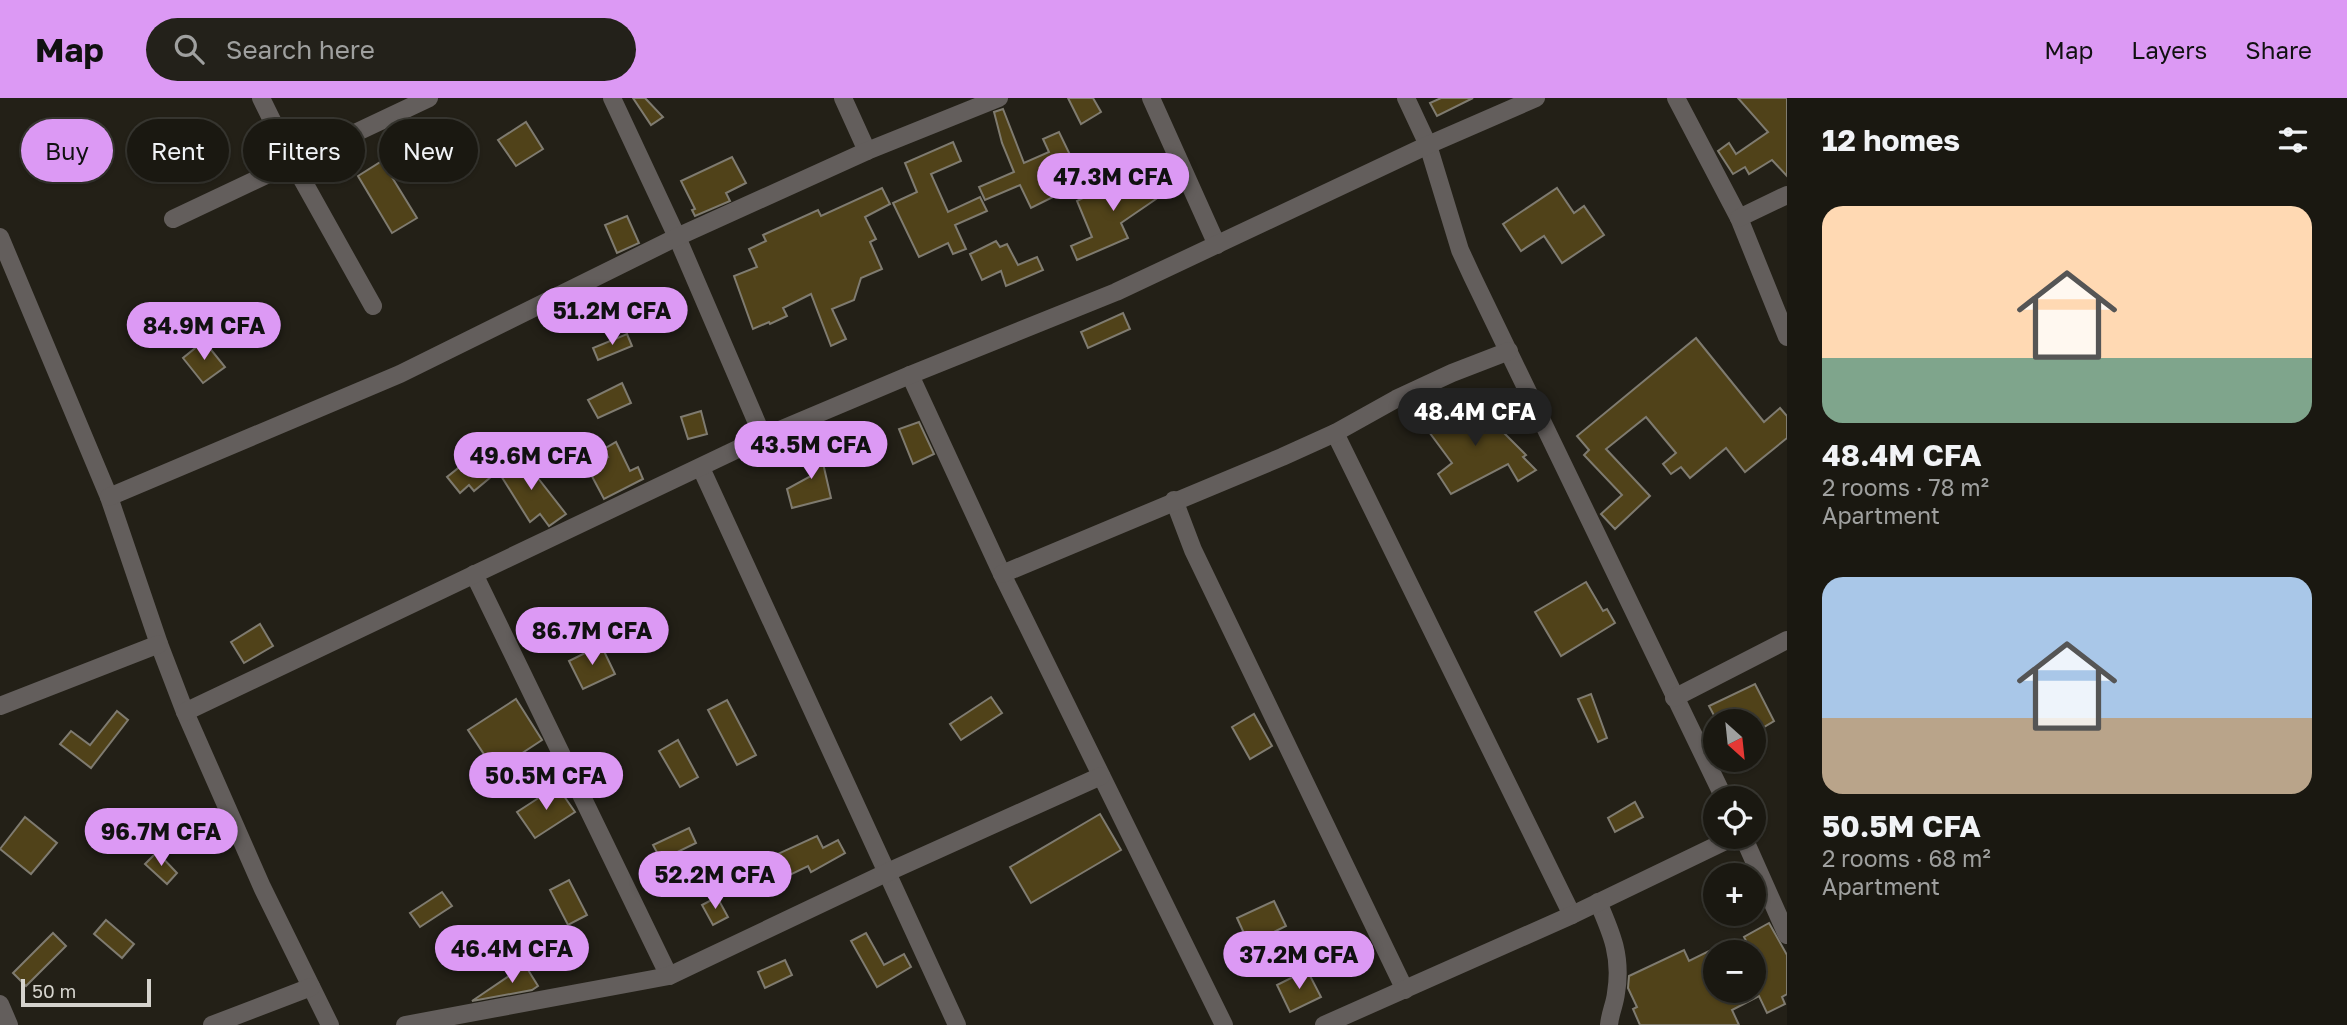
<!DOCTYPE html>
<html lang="en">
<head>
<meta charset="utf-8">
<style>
  body { margin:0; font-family:"Golos Text",sans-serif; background:#23211a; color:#f1f3f6; height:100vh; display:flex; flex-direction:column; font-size:26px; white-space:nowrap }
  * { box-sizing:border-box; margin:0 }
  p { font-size:23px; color:#9fa09f }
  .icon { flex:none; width:38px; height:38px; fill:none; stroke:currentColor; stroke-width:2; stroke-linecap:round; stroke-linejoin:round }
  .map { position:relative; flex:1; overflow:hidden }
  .drawer { display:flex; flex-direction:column; background:#1a1811; width:560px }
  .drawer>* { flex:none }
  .guide { position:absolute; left:21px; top:21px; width:665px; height:63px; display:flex; gap:14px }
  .needle { width:46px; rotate:153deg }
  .controls { position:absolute; left:1703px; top:611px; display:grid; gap:14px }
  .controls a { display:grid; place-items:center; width:63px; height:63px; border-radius:50%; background:#1a1811; box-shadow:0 2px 5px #0004,0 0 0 2px #383731; font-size:35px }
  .scale { position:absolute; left:21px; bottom:18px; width:130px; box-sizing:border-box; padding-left:7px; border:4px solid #d5d3cd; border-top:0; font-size:19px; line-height:24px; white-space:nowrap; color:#d5d3cd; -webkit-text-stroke:5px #232017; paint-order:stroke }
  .price { position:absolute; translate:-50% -60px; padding:0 16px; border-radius:24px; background:#dc99f4; color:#111; font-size:23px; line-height:46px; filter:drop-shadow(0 2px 4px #0008) }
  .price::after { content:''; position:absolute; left:50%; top:42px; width:21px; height:16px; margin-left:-10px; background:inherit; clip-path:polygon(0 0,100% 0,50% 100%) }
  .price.on { background:#222; color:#fff }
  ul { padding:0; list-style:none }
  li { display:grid; align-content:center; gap:14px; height:371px; padding:0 35px }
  li span { display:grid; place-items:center; height:217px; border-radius:21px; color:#555 }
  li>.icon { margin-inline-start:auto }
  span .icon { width:126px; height:126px; fill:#fffc; stroke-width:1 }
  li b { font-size:30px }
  h2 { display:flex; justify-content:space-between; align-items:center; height:84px; padding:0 35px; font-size:30px }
  .chip { padding:0 24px; border-radius:32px; background:#1a1811; box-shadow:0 2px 5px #0004,0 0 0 2px #383731; font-size:24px; line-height:63px }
  .chip.on { background:#dc99f4; color:#111 }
  header { display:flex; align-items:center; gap:42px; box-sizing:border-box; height:98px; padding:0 35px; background:#dc99f4; color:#111 }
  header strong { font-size:33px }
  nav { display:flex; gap:38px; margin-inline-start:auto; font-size:24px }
  .search { width:490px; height:63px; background:#23211a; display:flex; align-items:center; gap:18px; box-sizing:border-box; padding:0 24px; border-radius:38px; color:#9fa09f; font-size:26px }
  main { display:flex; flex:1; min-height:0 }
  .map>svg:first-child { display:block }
  .building { fill:#504219; stroke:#7f7b70; stroke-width:2 }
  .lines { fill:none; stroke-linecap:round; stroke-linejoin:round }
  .minor { stroke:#635e5c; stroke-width:18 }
</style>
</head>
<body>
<header>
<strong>Map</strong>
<div class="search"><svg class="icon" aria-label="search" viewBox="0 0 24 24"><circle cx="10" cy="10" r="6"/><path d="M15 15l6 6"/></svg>Search here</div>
<nav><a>Map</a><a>Layers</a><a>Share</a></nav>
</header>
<main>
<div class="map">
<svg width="1787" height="927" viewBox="0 0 1787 927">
  <rect width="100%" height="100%" fill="#232017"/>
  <g class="building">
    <path d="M633 0H645L663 19 651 27Z"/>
    <path d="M1068 0H1093L1101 14 1081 26Z"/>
    <path d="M1441 0H1473L1437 18 1430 5Z"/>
    <path d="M1738 0H1787V78L1772 62 1749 76 1745 69 1733 76 1718 53 1729 45 1736 56 1768 34Z"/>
    <path d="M1003 11 1024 65 1049 54 1043 41 1059 34 1073 63 1051 74 1061 95 1031 110 1020 87 985 102 979 89 1014 74 1002 45 994 14Z"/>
    <path d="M526 24 543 51 516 68 498 42Z"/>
    <path d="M953 44 961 63 931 76 948 114 980 99 987 113 955 127 966 151 953 156 948 145 919 159 893 105 917 94 905 65Z"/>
    <path d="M732 59 746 85 726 95 730 103 695 118 692 112 695 111 681 83Z"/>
    <path d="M382 63 417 120 392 135 358 78Z"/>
    <path d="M1149 74 1162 92 1154 98 1156 101 1121 125 1128 140 1077 162 1071 148 1092 139 1077 103 1117 82 1123 93Z"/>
    <path d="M882 90 890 106 865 119 876 141 870 144 882 171 861 180 854 202 832 211 846 241 831 248 811 196 783 210 787 218 770 226 769 224 753 231 734 178 757 169 749 151 766 143 763 137 818 112 821 118Z"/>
    <path d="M1557 90 1574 115 1584 108 1604 137 1562 165 1544 138 1521 153 1503 126Z"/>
    <path d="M627 118 639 145 617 155 605 127Z"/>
    <path d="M996 143 1000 149 1007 146 1018 167 1037 159 1043 172 1006 188 1001 173 982 182 970 156Z"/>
    <path d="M1123 215 1130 231 1088 250 1081 234Z"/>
    <path d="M627 236 632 248 598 262 593 250Z"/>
    <path d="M1696 240 1764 324 1780 310 1787 318V340L1745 374 1726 350 1690 380 1681 369 1671 376 1663 366 1676 355 1646 319 1606 351 1650 398 1615 431 1601 416 1622 397 1584 357 1589 352 1577 338Z"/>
    <path d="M204 243 225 269 203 285 183 260Z"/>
    <path d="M622 285 631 305 598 320 588 302Z"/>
    <path d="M1472 303 1526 357 1523 359 1536 372 1518 383 1508 366 1451 396 1438 376 1452 365 1424 327Z"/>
    <path d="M701 313 707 336 688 341 681 319Z"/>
    <path d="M919 324 934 356 913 366 899 331Z"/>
    <path d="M817 339 831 400 792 410 787 391 811 378 810 340Z"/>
    <path d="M616 344 630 373 638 369 643 381 604 401 587 369 608 359 604 351Z"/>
    <path d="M481 352 498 373 474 393 469 387 460 395 447 379Z"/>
    <path d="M520 357 566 416 549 428 540 416 530 424 498 373Z"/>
    <path d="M1586 484 1603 513 1607 511 1615 525 1561 558 1535 514Z"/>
    <path d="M260 526 273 548 244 565 231 544Z"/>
    <path d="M601 547 615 576 583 591 569 563Z"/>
    <path d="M1755 586 1774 623 1754 635V623H1717L1709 608Z"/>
    <path d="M1591 596 1607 640 1598 644 1578 601Z"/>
    <path d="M991 599 1002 615 961 642 950 626Z"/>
    <path d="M516 601 542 642 495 673 468 632Z"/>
    <path d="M727 602 756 657 737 667 708 612Z"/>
    <path d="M117 613 128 622 91 670 60 646 71 633 90 647Z"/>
    <path d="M1254 616 1272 648 1250 661 1232 629Z"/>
    <path d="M678 642 698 679 680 689 659 653Z"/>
    <path d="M557 688 575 714 535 740 517 714Z"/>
    <path d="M1635 704 1643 719 1615 734 1608 720Z"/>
    <path d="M1100 716 1121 752 1031 805 1010 769Z"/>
    <path d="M25 719 57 745 31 776 0 751Z"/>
    <path d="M689 730 696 745 661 762 653 747Z"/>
    <path d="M817 738 823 750 838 742 845 755 811 774 808 768 767 788 756 766Z"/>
    <path d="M157 754 177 775 167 786 145 766Z"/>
    <path d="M569 782 587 817 568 827 550 792Z"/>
    <path d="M442 794 452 808 420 829 410 815Z"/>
    <path d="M717 799 728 819 713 827 702 807Z"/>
    <path d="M1274 803 1286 828 1249 846 1237 820Z"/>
    <path d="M106 822 134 846 122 860 94 836Z"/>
    <path d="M1769 825 1787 857V896L1782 899 1785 906 1767 915 1759 898 1732 912 1739 927H1640L1633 911 1637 909 1628 890 1629 878 1684 852 1689 863 1715 850V892H1754V878L1762 874 1744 839Z"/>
    <path d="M53 835 66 848 26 888 13 875Z"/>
    <path d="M866 835 884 867 904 856 911 869 877 889 851 843Z"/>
    <path d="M785 862 792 877 765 890 758 874Z"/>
    <path d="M525 867 538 888 532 892 472 903Z"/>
    <path d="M1307 872 1321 899 1290 914 1277 887Z"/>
  </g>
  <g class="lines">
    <g class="minor">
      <path d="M261 0 293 65 373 208"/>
      <path d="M612 0 677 139 763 339"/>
      <path d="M843 0 867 53"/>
      <path d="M1151 0 1217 147"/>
      <path d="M1406 0 1428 47 1460 152 1472 178 1724 700"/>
      <path d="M1676 0 1739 120 1787 239"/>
      <path d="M1739 120 1787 97"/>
      <path d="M173 121 429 0"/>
      <path d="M0 139 109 399 159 546 185 614 262 789 330 927"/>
      <path d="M910 277 1002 476 1224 927"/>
      <path d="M1335 335 1572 817"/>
      <path d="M701 370 957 927"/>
      <path d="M109 399 400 276 677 139 867 53 999 0"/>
      <path d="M1174 402 1193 452 1405 892"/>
      <path d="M474 476 669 878"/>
      <path d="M1002 476 1282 359 1335 335 1396 301 1452 275 1509 253"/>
      <path d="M1674 600 1787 542"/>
      <path d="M0 608 159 546"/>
      <path d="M185 614 763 339 910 277 1116 194 1428 47 1536 0"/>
      <path d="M1743 738 1787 837"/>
      <path d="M1598 804C1612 836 1622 859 1616 895 1615 906 1610 915 1609 927"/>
      <path d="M0 906 9 927"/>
      <path d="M212 927 311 889"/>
      <path d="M405 927 669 878 888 774 1101 678"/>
      <path d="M1324 927 1572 817 1736 738"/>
    </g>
  </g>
</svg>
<div class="controls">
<a><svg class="needle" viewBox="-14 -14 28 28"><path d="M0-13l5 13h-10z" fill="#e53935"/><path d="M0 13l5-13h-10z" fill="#9fa09f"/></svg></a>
<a><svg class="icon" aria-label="locate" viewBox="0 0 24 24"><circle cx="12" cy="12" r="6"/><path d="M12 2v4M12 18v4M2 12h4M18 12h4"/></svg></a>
<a>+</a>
<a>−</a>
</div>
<div class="scale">50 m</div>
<b class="price" style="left:1113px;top:115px">47.3M CFA</b>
<b class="price" style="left:612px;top:249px">51.2M CFA</b>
<b class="price" style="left:204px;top:264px">84.9M CFA</b>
<b class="price on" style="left:1475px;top:350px">48.4M CFA</b>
<b class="price" style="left:811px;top:383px">43.5M CFA</b>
<b class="price" style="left:531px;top:394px">49.6M CFA</b>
<b class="price" style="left:592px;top:569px">86.7M CFA</b>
<b class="price" style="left:546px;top:714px">50.5M CFA</b>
<b class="price" style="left:161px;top:770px">96.7M CFA</b>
<b class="price" style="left:715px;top:813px">52.2M CFA</b>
<b class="price" style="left:512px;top:887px">46.4M CFA</b>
<b class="price" style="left:1299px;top:893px">37.2M CFA</b>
<div class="guide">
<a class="chip on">Buy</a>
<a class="chip">Rent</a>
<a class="chip">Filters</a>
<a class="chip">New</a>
</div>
</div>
<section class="drawer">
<h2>12 homes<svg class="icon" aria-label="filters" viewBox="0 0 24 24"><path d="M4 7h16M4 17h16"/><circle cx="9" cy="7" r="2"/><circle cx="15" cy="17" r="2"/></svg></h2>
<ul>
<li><span style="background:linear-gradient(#ffd9b3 70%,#7fa58c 0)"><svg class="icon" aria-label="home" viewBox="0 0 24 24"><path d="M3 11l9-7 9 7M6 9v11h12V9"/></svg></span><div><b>48.4M CFA</b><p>2 rooms · 78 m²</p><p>Apartment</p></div></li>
<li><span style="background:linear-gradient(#a9c7e8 65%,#b9a48a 0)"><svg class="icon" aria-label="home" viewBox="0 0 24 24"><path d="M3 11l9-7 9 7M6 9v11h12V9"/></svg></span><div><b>50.5M CFA</b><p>2 rooms · 68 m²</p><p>Apartment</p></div></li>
</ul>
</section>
</main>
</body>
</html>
